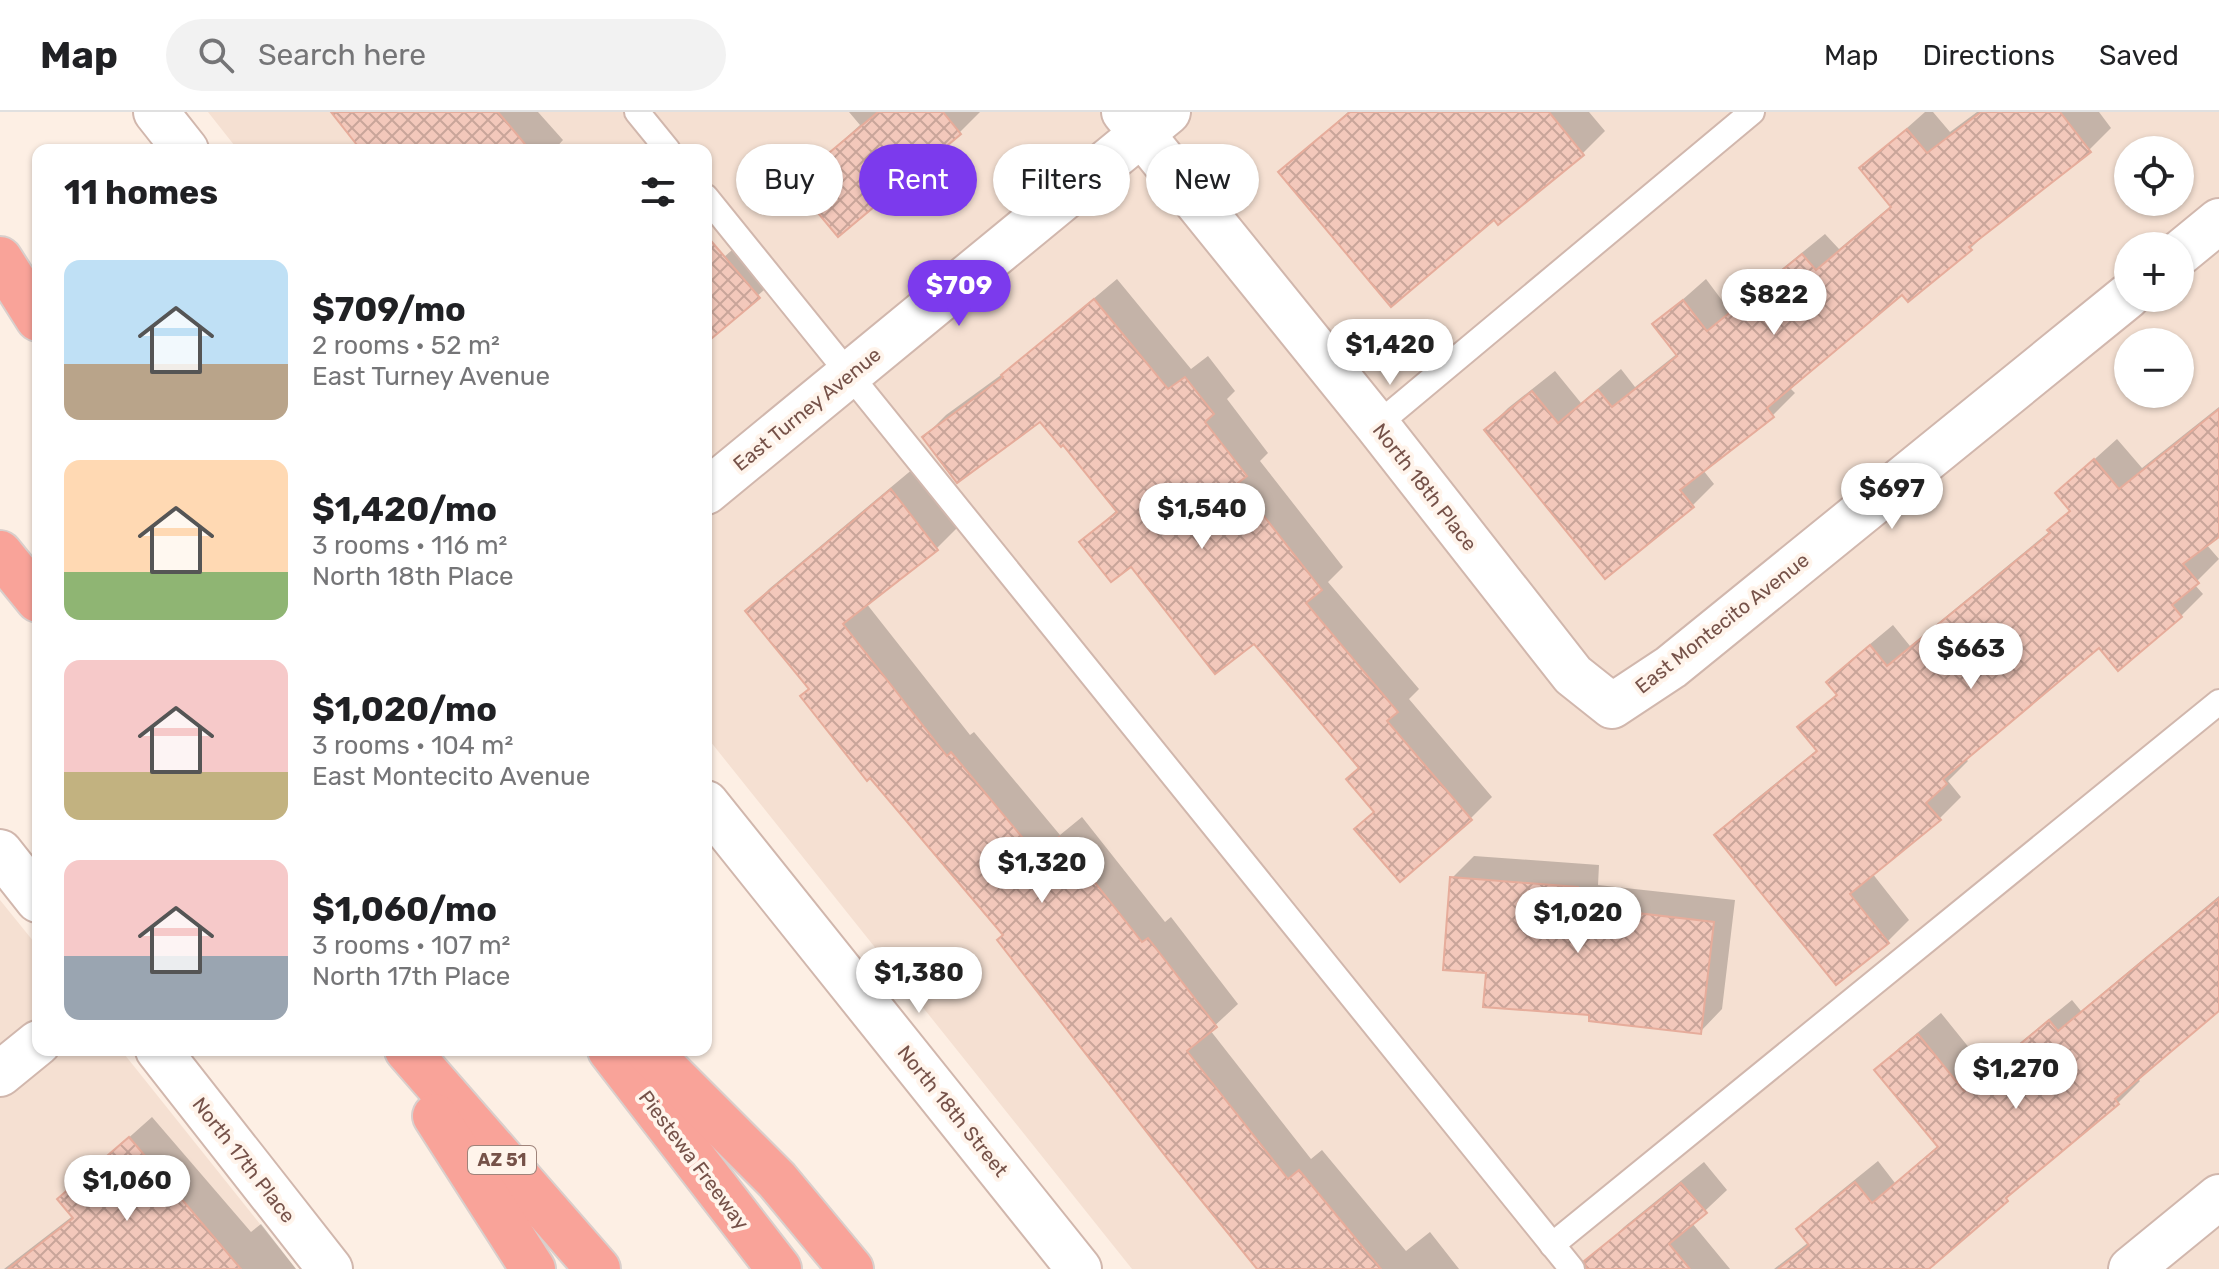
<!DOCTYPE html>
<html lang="en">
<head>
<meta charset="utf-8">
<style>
  body { margin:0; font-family:Rubik,sans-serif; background:#f2f2f2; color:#202124; height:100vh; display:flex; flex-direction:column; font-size:30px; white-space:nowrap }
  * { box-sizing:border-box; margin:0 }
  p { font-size:26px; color:#757577 }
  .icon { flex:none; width:44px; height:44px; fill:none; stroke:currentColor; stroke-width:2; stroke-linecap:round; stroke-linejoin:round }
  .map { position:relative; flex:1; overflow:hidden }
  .sheet { position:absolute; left:32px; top:32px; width:680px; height:912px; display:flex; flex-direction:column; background:#fff; border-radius:16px; box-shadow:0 2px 6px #0004 }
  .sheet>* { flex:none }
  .top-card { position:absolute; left:736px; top:32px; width:760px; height:72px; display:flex; gap:16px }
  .controls { position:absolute; left:2114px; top:24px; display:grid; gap:16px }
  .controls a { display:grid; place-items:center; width:80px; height:80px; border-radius:50%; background:#fff; box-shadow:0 2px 6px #0004; font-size:40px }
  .price { position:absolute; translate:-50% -68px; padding:0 18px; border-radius:28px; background:#fff; color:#222; font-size:26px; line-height:52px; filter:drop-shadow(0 2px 4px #0008) }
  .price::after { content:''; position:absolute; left:50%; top:48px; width:24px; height:18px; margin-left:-12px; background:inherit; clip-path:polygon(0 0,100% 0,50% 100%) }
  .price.on { background:#7c3aed; color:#fff }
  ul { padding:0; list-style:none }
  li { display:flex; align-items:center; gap:24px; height:200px; padding:0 32px }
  li span { display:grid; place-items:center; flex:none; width:224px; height:160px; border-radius:16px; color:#555 }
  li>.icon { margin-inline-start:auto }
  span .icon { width:96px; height:96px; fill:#fffc; stroke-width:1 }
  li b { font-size:34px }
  h2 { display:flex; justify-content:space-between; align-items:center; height:96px; padding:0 32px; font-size:34px }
  .tag { padding:0 28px; border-radius:36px; background:#fff; box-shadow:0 2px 6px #0004; font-size:28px; line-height:72px }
  .tag.on { background:#7c3aed; color:#fff }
  header { display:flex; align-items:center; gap:48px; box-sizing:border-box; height:112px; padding:0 40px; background:#fff; border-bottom:2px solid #e0e0e0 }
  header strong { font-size:38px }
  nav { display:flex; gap:44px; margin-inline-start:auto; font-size:28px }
  .search { width:560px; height:72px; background:#f2f2f2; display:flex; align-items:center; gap:20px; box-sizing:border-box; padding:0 28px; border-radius:44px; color:#757577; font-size:30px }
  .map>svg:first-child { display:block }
  .residential { fill:#f5e0d2; fill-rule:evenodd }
  .shadow { fill:#0003 }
  .building { fill:url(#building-cross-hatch); stroke:#e6ac9b; stroke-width:2 }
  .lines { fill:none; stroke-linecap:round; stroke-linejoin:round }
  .lane-casing { stroke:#d1b7ad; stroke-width:28 }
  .street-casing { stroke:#d1b7ad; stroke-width:48 }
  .highway-casing { stroke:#d9cfcc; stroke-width:48 }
  .lane { stroke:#fff; stroke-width:24 }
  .street { stroke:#fff; stroke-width:44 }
  .highway { stroke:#f9a399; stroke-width:44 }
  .labels { text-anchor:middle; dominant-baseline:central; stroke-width:8; stroke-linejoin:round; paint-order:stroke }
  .shield { fill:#fff4eb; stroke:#9f837a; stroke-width:2 }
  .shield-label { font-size:18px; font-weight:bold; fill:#765249 }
  .street-label { font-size:20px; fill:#765249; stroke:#fff4eb }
</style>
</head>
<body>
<header>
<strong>Map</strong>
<div class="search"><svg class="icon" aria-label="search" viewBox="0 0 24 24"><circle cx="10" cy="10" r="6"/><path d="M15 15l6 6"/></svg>Search here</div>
<nav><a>Map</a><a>Directions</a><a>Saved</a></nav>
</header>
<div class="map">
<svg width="2219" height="1157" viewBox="0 0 2219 1157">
  <defs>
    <pattern id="building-cross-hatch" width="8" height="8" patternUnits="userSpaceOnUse" patternTransform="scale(2)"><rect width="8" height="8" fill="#f3c8bb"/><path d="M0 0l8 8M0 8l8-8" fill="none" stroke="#c9a59a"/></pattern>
  </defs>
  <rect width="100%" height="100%" fill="#fdefe4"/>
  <g class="residential">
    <path d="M208 0H2219V1157H1132L706 624V38H238ZM2128 38H2180V90H2128ZM2128 134H2180V186H2128ZM2128 230H2180V282H2128Z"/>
    <path d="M0 788 38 835V938H121L296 1157H0Z"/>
  </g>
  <g class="shadow">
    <path d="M333 0H538L563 28 554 38H363Z"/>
    <path d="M849 0H980L960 20 838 122 796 71 860 13Z"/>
    <path d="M1348 0H1589L1605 19 1583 41 1498 110 1495 106 1281 60Z"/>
    <path d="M1925 0H1933L1950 20 1977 0H2099L2111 16 2089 38 1993 114 1971 136 1909 188 1903 180 1789 275 1795 281 1773 303 1703 358 1714 372 1692 394 1486 318 1508 296 1555 259 1581 291 1621 257 1635 275 1678 241 1655 212 1706 167 1730 199 1825 122 1839 137 1892 93 1862 56Z"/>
    <path d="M748 124 781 163 706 229V142L715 153Z"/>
    <path d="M1117 167 1191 257 1208 244 1235 279 1227 287 1268 341 1260 349 1343 455 1328 470 1419 577 1409 587 1492 685 1470 707 1375 699 1361 655 1254 529 1131 452 1082 430 1118 397 1064 330 1040 307 924 325 946 303 1012 255Z"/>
    <path d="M2219 295V422L2206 432 2219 447 2194 472 2203 482 2181 504 2100 534 1965 646 1968 649 1948 669 1961 685 1939 707 1872 761 1909 808 1887 830 1717 723 1739 701 1818 637 1800 615 1838 581 1829 570 1851 548 1893 513 1910 534 2050 419 2071 397 2057 381 2117 327 2142 356Z"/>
    <path d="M914 356 959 414 937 436 866 491 970 623 974 620 1060 723 1082 705 1165 810 1171 805 1238 892 1210 918 1311 1047 1322 1038 1406 1139 1430 1120 1459 1157H1260L1005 823 747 499 769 477Z"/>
    <path d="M1474 744 1599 753 1598 773 1735 788 1722 897 1700 920 1592 901 1488 859 1452 766Z"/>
    <path d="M2219 784V896L2137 966 2140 969 2118 991 2029 1065 1928 1157H1774L1809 1130 1799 1117 1821 1095 1878 1049 1895 1071 1939 1033 1877 958 1899 936 1941 901 1987 958 2072 888 2081 899Z"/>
    <path d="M152 1005 251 1120 261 1112 296 1157H4L74 1103 60 1087Z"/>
    <path d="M1704 1050 1727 1078 1692 1111 1730 1157H1618L1602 1137 1624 1115Z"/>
  </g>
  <g class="building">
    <path d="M331 0H498L530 38H361Z"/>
    <path d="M878 0H943L961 22 838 125 793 71Z"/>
    <path d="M1350 0H1549L1584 43 1498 113 1494 108 1391 195 1278 60Z"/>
    <path d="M1981 0H2060L2091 40 1969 135 1972 138 1908 190 1902 183 1767 296 1774 305 1680 378 1694 395 1605 467 1484 318 1532 279 1558 311 1598 278 1612 295 1677 244 1652 212 1683 188 1707 219 1802 142 1816 158 1891 95 1859 56 1907 17 1927 41Z"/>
    <path d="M706 123 760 186 706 231Z"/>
    <path d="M1094 187 1168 277 1185 265 1214 302 1205 310 1247 364 1238 371 1322 478 1306 491 1398 600 1387 609 1472 708 1400 770 1354 717 1374 700 1346 667 1359 656 1254 532 1215 562 1131 455 1111 470 1079 430 1117 400 1063 333 1061 335 1040 310 957 371 922 325 1003 265 1001 263Z"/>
    <path d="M2219 297V425L2183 452 2199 471 2172 493 2182 505 2118 559 2099 536 1943 667 1947 672 1926 691 1941 708 1850 782 1889 831 1836 873 1714 723 1817 639 1797 615 1837 583 1826 570 1870 533 1887 554 2050 421 2047 418 2070 399 2055 381 2094 347 2119 377Z"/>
    <path d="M891 377 938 438 843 512 947 644 951 640 1037 743 1059 725 1142 830 1148 826 1217 915 1187 939 1288 1067 1299 1058 1381 1157H1257L1167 1046 997 828 1003 823 870 666 867 669 800 584 809 577 745 499Z"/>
    <path d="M1450 765 1578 775 1577 794 1714 810 1701 922 1589 909V903L1483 895 1486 861 1443 858Z"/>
    <path d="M2219 786V899L2115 987 2119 992 2006 1086 2008 1089 1929 1157H1778L1809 1133 1796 1117 1855 1070 1872 1091 1938 1035 1874 958 1918 922 1964 979 2049 908 2058 919Z"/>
    <path d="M129 1025 241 1157H8L73 1106 57 1087Z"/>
    <path d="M1681 1071 1707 1101 1669 1132 1690 1157H1587L1584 1149Z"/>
  </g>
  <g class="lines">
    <g class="lane-casing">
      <g id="lane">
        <path d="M637 0 668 38"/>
        <path d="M706 85 1572 1157"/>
        <path d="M1377 313 1752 0"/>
        <path d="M1552 1133 2219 590"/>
      </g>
    </g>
    <g class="street-casing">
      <g id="street">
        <path d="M156 0 186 38"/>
        <path d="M1124 0 1377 313 1573 563 1612 594 1671 555 2128 184"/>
        <path d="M2180 141 2219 109"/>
        <path d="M706 380 1168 0"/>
        <path d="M706 691 1079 1157"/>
        <path d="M0 740 38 788"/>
        <path d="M158 938 330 1157"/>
        <path d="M0 962 38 931"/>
        <path d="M2131 1157 2219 1085"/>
      </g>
    </g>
    <g class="highway-casing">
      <g id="highway">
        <path d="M0 147 38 207"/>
        <path d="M0 441 38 488"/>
        <path d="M407 938 598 1157"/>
        <path d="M610 938 779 1157"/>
        <path d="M647 938 777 1068 851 1157"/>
        <path d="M435 1004 533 1157"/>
      </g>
    </g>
    <use href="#lane" class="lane"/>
    <use href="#street" class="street"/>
    <use href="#highway" class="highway"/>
  </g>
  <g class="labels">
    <rect class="shield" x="468" y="1034" width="68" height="28" rx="6"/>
    <g class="shield-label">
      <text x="502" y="1048">AZ 51</text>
    </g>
    <g class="street-label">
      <text transform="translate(807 297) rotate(-39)">East Turney Avenue</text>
      <text transform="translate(1425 375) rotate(52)">North 18th Place</text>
      <text transform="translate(1722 511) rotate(-38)">East Montecito Avenue</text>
      <text transform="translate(953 999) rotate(51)">North 18th Street</text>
      <text transform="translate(244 1048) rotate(52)">North 17th Place</text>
      <text transform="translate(694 1048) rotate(53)">Piestewa Freeway</text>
    </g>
  </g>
</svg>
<div class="controls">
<a><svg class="icon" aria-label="locate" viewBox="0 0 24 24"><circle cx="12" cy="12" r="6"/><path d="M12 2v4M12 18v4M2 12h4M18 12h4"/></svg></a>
<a>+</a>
<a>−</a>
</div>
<b class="price on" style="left:959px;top:216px">$709</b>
<b class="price" style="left:1774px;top:225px">$822</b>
<b class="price" style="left:1390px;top:275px">$1,420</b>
<b class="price" style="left:1892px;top:419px">$697</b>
<b class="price" style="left:1202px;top:439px">$1,540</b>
<b class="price" style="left:1971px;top:579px">$663</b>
<b class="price" style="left:1042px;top:793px">$1,320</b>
<b class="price" style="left:1578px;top:843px">$1,020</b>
<b class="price" style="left:919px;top:903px">$1,380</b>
<b class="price" style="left:2016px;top:999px">$1,270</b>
<b class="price" style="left:127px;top:1111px">$1,060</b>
<div class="top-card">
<a class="tag">Buy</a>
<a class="tag on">Rent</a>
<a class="tag">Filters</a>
<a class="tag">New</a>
</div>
<section class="sheet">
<h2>11 homes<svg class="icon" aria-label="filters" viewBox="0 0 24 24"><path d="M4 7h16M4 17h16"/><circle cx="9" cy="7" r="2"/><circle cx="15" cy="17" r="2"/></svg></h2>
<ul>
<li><span style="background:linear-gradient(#bfe0f5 65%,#b9a48a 0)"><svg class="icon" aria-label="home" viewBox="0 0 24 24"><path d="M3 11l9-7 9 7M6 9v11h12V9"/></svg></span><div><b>$709/mo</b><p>2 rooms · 52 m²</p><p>East Turney Avenue</p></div></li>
<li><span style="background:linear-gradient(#ffd9b3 70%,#8fb573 0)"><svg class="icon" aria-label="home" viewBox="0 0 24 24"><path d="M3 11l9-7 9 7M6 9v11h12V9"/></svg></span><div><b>$1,420/mo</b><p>3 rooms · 116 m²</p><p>North 18th Place</p></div></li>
<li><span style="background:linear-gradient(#f6c9c9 70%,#c2b280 0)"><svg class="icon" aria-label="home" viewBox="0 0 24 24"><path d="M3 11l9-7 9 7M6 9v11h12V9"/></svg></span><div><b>$1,020/mo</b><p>3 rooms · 104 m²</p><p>East Montecito Avenue</p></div></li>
<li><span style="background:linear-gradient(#f6c9c9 60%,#9aa5b1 0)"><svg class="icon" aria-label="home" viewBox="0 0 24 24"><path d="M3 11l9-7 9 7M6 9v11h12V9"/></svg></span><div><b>$1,060/mo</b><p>3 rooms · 107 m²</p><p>North 17th Place</p></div></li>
</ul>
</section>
</div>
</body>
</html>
